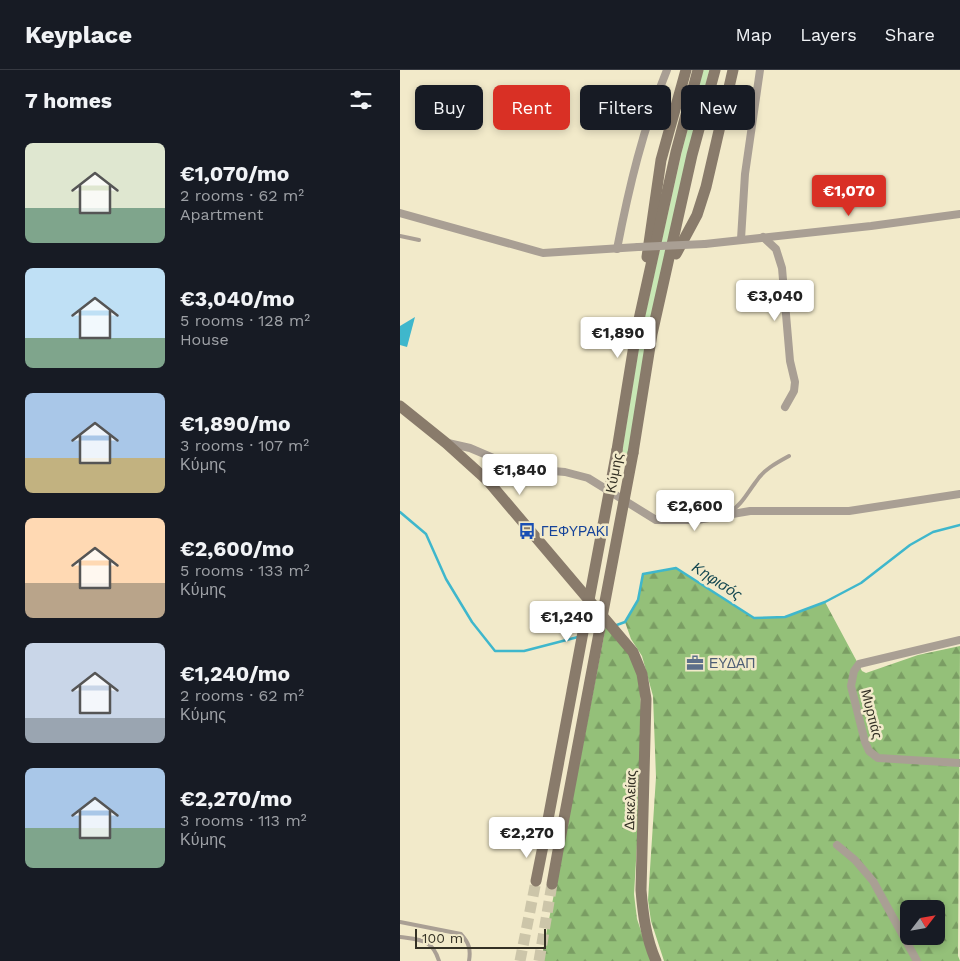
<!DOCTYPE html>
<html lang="en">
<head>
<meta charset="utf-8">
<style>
  body { margin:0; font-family:"Work Sans",sans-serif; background:#20242c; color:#f1f3f6; height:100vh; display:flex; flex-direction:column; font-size:19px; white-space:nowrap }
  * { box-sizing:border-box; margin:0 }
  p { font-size:16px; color:#9ea1a6 }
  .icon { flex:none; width:28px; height:28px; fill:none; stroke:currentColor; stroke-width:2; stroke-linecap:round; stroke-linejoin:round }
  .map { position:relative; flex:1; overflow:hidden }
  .sheet { display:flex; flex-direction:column; background:#171b24; width:400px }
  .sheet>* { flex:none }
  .top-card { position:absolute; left:15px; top:15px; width:470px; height:45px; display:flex; gap:10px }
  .needle { width:32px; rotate:59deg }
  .buttons { position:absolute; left:500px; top:830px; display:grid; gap:10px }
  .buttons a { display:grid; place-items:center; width:45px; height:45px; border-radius:8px; background:#171b24; box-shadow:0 2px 8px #0003; font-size:25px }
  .scale { position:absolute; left:15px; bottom:12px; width:131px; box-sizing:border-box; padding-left:5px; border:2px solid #343125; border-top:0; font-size:14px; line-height:18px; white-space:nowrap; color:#343125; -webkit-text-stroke:4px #f2eaca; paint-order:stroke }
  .price { position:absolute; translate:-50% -42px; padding:0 11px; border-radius:5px; background:#fff; color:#222; font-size:16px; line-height:32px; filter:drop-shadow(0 1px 2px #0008) }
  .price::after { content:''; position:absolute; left:50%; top:30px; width:15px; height:11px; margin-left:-8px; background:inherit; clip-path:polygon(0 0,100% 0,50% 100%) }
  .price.on { background:#d93025; color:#fff }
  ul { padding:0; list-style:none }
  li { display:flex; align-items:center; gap:15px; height:125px; padding:0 25px }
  li span { display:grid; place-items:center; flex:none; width:140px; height:100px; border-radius:8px; color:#555 }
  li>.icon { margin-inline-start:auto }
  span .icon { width:60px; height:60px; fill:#fffc; stroke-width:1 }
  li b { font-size:21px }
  h2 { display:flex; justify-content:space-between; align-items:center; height:60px; padding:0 25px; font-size:21px }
  .tag { padding:0 18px; border-radius:8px; background:#171b24; box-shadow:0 2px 8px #0003; font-size:18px; line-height:45px }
  .tag.on { background:#d93025; color:#fff }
  header { display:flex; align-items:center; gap:30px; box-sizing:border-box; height:70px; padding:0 25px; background:#171b24; border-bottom:1px solid #363941 }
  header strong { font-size:24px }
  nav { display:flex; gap:28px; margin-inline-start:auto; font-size:18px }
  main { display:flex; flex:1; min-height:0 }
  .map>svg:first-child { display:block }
  .green { fill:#c8e8b5 }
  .forest { fill:url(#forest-firs); fill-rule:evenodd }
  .water { fill:#3fb7cc }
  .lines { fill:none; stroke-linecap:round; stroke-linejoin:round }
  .stream { stroke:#3fb7cc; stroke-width:2.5 }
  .secondary-tunnel { stroke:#ccc5a9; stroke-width:11; stroke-dasharray:11 5.5; stroke-linecap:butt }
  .service { stroke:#a99f94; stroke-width:4 }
  .minor { stroke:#a99f94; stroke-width:8 }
  .secondary { stroke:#897b6b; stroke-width:11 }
  .minor-bridge { stroke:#a99f94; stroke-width:8 }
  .secondary-bridge { stroke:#897b6b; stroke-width:11 }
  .labels { text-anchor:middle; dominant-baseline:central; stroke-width:5; stroke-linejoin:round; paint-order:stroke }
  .street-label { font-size:14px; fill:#343125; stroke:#f2eaca }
  .transit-label { font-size:14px; fill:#164399; stroke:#f2eaca; text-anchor:start }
  .service-label { font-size:14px; fill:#4e5e75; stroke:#f2eaca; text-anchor:start }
  .water-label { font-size:15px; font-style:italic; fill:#134750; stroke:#f2eaca }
</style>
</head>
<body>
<header>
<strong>Keyplace</strong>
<nav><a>Map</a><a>Layers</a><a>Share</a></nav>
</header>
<main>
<section class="sheet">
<h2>7 homes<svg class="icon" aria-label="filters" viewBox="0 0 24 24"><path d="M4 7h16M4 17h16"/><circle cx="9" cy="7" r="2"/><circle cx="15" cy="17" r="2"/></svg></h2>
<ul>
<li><span style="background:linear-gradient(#dfe7d0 65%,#7fa58c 0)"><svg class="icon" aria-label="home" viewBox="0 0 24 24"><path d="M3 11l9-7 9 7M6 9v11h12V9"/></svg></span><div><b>€1,070/mo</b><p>2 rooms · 62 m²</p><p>Apartment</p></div></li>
<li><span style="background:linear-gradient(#bfe0f5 70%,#7fa58c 0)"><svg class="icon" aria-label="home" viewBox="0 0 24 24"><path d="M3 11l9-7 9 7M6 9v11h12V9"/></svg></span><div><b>€3,040/mo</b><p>5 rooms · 128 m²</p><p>House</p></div></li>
<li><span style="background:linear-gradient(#a9c7e8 65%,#c2b280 0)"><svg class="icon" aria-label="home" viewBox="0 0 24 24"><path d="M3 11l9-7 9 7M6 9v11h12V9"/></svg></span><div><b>€1,890/mo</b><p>3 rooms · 107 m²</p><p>Κύμης</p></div></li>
<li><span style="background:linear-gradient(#ffd9b3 65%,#b9a48a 0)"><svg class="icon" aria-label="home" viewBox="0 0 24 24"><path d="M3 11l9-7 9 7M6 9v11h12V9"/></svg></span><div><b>€2,600/mo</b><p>5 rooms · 133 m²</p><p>Κύμης</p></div></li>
<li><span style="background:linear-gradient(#c9d6e8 75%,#9aa5b1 0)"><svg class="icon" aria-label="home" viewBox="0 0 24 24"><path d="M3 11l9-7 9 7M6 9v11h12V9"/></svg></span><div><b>€1,240/mo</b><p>2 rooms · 62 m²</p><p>Κύμης</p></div></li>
<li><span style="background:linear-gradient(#a9c7e8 60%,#7fa58c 0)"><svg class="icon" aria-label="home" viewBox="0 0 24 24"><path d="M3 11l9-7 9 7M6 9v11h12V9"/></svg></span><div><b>€2,270/mo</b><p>3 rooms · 113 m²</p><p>Κύμης</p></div></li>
</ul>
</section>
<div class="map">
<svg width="560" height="891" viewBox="0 0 560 891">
  <defs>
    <pattern id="forest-firs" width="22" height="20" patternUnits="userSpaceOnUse" patternTransform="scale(1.25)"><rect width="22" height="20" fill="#94c079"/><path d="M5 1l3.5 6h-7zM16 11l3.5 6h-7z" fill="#7a9d63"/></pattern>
  </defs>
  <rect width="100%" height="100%" fill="#f2eaca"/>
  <path class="green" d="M303 0H309L228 384 222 383 241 264 282 81Z"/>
  <g class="forest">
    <path d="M276 498 354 548 385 547 425 532 462 601 466 603 518 585 560 576 558 886 560 891H264L251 851 248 830 256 707 253 626 242 586 231 569 225 552 238 530 243 504ZM509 839H536V866H509Z"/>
    <path d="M207 550 225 574 239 606 242 656 241 707 234 824 237 849 251 891H141Z"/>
  </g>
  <path class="water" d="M15 247 7 277 0 275V256Z"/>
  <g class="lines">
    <g class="stream">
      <path d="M0 442 26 464 46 509 72 552 95 581H124L178 567"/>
      <path d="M214 556 225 552 238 530 243 504 276 498 354 548 385 547 425 532 461 513 510 475 533 462 560 455"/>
    </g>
    <g class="secondary-tunnel">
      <path d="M120 891 136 811"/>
      <path d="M139 891 152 814"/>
    </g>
    <g class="service">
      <path d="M0 166 19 170"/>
      <path d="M329 443C342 434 346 425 355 413 363 400 376 393 389 386"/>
      <path d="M0 852 61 864C69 873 71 879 69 891"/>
      <path d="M0 867C21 870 32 869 39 891"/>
    </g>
    <g class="minor">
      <path d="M0 143 143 183 238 177"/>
      <path d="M363 167 376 179 382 198 390 291 395 312 394 321 385 337"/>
      <path d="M341 169 345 104 360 0"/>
      <path d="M305 174 471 156 560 144"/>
      <path d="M217 179C229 117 243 58 267 0"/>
      <path d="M48 373 70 378 117 398 165 402 188 408 256 450H297L350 441H449L560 424"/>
      <path d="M560 570 459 594 454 601 451 616 465 672 469 681 478 688 560 693"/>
      <path d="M437 775 455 790 473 811 517 891"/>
    </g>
    <g class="secondary">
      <path d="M276 184 297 145 306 117 333 0"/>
      <path d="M247 187 261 90 286 0"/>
      <path d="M0 336 46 373 88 411 233 582 242 604 246 629 241 820C243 845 246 868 256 891"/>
      <path d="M217 380 236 263 276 82 298 0"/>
      <path d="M233 383 252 264 292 85 315 0"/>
      <path d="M136 811 144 771"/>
      <path d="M152 814 159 775"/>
    </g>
    <path class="minor-bridge" d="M238 177 305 174"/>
    <g class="secondary-bridge">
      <path d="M144 771 217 380"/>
      <path d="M159 775 233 383"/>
    </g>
  </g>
  <defs>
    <g id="bus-bare" transform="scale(1.35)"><path d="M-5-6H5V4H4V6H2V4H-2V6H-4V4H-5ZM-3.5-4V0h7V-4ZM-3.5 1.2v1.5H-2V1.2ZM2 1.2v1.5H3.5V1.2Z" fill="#1a4fb4" stroke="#f2eaca" stroke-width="2.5" paint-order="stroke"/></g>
    <g id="office-bare" transform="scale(1.35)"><path d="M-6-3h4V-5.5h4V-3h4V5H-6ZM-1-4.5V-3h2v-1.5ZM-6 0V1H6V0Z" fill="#5c6f8a" stroke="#f2eaca" stroke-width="2.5" paint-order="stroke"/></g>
  </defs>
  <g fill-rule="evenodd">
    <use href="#bus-bare" x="127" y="461"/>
    <use href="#office-bare" x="295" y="593"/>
  </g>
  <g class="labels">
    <g class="street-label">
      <text transform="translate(214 403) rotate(-79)">Κύμης</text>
      <text transform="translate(472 644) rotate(76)">Μυρτιάς</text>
      <text transform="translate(230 730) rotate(-88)">Δεκελείας</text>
    </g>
    <g class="transit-label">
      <text x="141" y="461">ΓΕΦΥΡΑΚΙ</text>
    </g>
    <g class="service-label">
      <text x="309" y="593">ΕΥΔΑΠ</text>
    </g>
    <g class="water-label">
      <text transform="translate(317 511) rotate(33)">Κηφισός</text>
    </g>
  </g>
</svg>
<div class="buttons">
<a><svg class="needle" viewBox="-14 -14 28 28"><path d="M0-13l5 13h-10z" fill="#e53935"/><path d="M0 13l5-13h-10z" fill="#9ea1a6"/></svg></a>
</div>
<div class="scale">100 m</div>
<b class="price on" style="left:449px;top:147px">€1,070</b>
<b class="price" style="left:375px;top:252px">€3,040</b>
<b class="price" style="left:218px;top:289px">€1,890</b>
<b class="price" style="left:120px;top:426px">€1,840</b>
<b class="price" style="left:295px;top:462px">€2,600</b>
<b class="price" style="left:167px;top:573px">€1,240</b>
<b class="price" style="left:127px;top:789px">€2,270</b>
<div class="top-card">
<a class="tag">Buy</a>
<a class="tag on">Rent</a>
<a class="tag">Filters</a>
<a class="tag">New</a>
</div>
</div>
</main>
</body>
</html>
